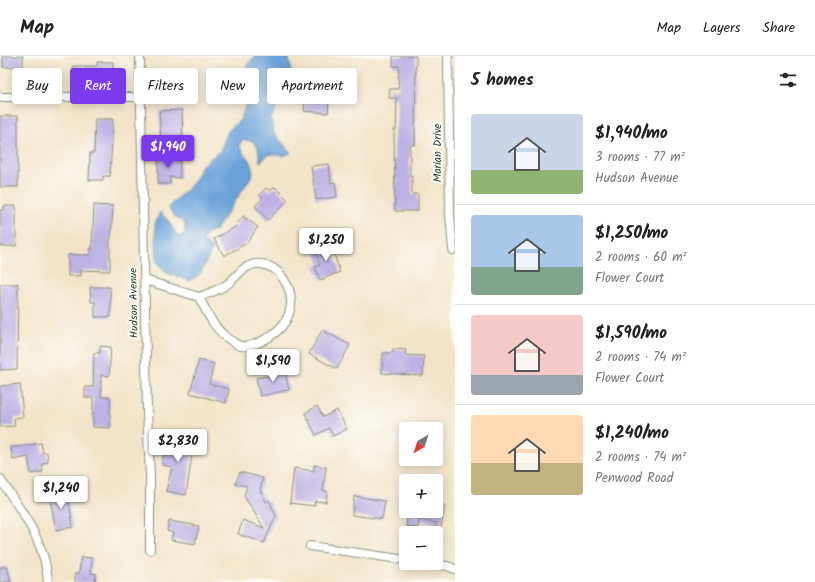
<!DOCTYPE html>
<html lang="en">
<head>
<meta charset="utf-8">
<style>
  body { margin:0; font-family:Kalam,sans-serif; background:#f2f2f2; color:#222; height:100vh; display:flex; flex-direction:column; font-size:15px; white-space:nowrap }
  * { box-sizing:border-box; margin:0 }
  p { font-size:13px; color:#767676 }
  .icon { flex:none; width:22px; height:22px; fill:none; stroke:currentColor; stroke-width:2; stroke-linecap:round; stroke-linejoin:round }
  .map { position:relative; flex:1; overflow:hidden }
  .drawer { display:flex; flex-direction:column; background:#fff; width:360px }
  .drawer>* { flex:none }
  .guide { position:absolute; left:12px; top:12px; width:380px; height:36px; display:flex; gap:8px }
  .needle { width:26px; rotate:219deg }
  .tools { position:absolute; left:399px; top:366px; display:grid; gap:8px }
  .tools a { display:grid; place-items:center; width:44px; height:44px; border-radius:4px; background:#fff; box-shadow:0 2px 10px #0003; font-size:20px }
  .price { position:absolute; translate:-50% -34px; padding:0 9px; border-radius:4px; background:#fff; color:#222; font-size:13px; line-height:26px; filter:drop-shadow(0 1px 2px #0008) }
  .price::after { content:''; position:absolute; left:50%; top:24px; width:12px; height:9px; margin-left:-6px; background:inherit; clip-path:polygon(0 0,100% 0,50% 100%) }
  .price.active { background:#7c3aed; color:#fff }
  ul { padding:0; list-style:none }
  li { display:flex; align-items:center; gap:12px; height:100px; padding:0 16px }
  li+li { border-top:1px solid #e0e0e0 }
  li span { display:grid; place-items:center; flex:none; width:112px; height:80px; border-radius:4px; color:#555 }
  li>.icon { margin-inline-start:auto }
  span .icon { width:48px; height:48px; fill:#fffc; stroke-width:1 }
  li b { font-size:17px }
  h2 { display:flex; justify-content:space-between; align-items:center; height:48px; padding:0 16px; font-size:17px }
  .chip { padding:0 14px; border-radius:4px; background:#fff; box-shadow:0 2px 10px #0003; font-size:14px; line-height:36px }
  .chip.active { background:#7c3aed; color:#fff }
  header { display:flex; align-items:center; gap:24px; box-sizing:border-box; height:56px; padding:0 20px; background:#fff; border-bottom:1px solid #e0e0e0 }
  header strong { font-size:19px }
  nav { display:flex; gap:22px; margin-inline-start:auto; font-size:14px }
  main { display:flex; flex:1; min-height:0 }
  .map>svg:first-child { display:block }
  .water { fill:#6aa2d9; stroke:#447086 }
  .building { fill:#bdb1e4 }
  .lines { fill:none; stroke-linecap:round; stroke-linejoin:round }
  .minor-casing { stroke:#88907e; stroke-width:10 }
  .minor { stroke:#fff; stroke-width:8 }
  .labels { text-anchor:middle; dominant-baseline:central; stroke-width:4; stroke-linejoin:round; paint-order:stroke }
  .street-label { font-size:11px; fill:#1f3d34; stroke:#fdfcf7 }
</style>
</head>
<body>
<header>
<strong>Map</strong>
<nav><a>Map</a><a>Layers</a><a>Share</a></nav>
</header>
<main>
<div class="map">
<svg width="455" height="526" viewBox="0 0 455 526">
  <rect width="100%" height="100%" fill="#fdfcf7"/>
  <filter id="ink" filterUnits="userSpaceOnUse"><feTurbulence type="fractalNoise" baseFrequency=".025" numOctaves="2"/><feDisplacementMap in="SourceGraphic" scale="8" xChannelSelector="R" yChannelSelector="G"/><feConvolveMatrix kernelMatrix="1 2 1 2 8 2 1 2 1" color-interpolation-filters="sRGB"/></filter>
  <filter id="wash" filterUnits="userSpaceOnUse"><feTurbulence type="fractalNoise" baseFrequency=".012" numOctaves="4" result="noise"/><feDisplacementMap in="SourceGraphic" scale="16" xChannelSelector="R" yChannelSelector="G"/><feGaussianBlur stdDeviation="0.9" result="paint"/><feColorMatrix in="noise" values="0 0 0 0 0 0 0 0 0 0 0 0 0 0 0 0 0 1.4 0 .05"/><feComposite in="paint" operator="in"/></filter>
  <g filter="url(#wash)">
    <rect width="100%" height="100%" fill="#f2e4c8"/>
    <path class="water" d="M255 0 289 2 292 21 271 63 274 77 291 97 283 100 269 98 260 106 258 92 252 85 243 84 239 89 244 99 250 104 253 118 216 174 208 176 202 185 213 192 200 218 190 225 165 216 157 206 155 168 160 156 168 164 178 181 185 178V167L175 161 168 151 193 127 201 110 220 95 228 75 241 63 247 44 255 34 246 23 247 9Z"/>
    <g id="blocks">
      <g class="building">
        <rect x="3" y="0" width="20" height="11"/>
        <path d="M393 0H416L415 89H410V120H412V138H418V155H395L394 74H396L397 42H389L390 33H398L399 10H393Z"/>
        <path d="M97 6H113V29L90 30V22H73V10H97Z"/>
        <path d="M306 28 340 31 339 43 329 42 328 57 304 55Z"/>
        <path d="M182 54 183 86H161L159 55Z"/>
        <rect x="0" y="60" width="18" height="71"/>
        <path d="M95 63H113L110 120H103V124H89L90 97H94Z"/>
        <path d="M158 100H180V122L170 121V128H158Z"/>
        <path d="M329 108 331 127 335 126 337 141 316 144 311 110Z"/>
        <path d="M275 131 288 144 268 164 255 150 263 142 259 139 266 132 270 135Z"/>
        <path d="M94 149 113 150 111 182H110V215L81 214V220H68V199H90V193H92Z"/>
        <path d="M4 150H16V190H0V154H4Z"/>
        <path d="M243 160 258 171 247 187 224 200 214 183 235 171Z"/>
        <path d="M330 187 340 216 320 224 315 211 320 209 314 192Z"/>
        <path d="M0 228H18L17 313 0 314Z"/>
        <path d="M90 231H110L111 261H95V246H91Z"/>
        <path d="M322 274 350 289 337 313 309 298Z"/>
        <path d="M100 290 111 291 109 320 101 319V341H110V372L93 371V342H85V331H93L94 297H100Z"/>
        <path d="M393 293 406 294 405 299 424 300 423 320 382 317 383 297H392Z"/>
        <path d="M199 304 214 308 209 328 229 333 226 347 190 337Z"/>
        <path d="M284 312 289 334 260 340 256 322 274 319 273 314Z"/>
        <path d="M20 328 23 361 14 362 15 370 0 371V330Z"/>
        <path d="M317 350 323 361 337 354 347 373 333 380 329 372 316 379 305 357Z"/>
        <path d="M167 380 194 385 186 439 166 435 172 411 162 409Z"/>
        <path d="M41 387 43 397 47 396 48 406 42 408 43 416 31 418 28 401 13 404 11 392Z"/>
        <path d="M314 409 326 411 323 435H327L326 446 315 445 314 450 290 447 294 412 314 415Z"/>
        <path d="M240 416 263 422 260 434 266 446 269 444 276 460 264 487 238 478 243 464 264 472 244 440 247 430 235 428Z"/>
        <path d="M67 434 73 471 56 474 49 437Z"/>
        <path d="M354 440 385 445 382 463 352 459Z"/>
        <path d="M436 448 445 450 440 477H436V467L419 464 418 472 406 470 408 455H436Z"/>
        <path d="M169 465 199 470 195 488 171 484 173 477 167 475Z"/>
        <path d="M81 501 92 502 91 517 96 518 95 526H75V517L79 518Z"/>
        <path d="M0 511H7L11 526H0Z"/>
      </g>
    </g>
  </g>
  <g filter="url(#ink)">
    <use href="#blocks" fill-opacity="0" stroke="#88907e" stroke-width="1"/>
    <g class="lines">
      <g class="minor-casing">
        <g id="minor">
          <path d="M140 0 147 356 150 420V494"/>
          <path d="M448 0 450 158 453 194"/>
          <path d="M0 41H141"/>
          <path d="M145 224 199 241C208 259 215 275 233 286 235 287 239 290 241 290 248 292 258 287 264 284 292 269 301 241 278 216 273 211 264 207 256 208 244 209 237 220 229 227 220 234 209 237 199 241"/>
          <path d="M0 423C21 455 46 486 48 526"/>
          <path d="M310 490 406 504"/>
          <path d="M428 507 447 510 455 513"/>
        </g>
      </g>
      <use href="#minor" class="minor"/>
    </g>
  </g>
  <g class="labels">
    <g class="street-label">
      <text transform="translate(438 97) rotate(-90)">Marian Drive</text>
      <text transform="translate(134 247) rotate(-91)">Hudson Avenue</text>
    </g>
  </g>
</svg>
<div class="tools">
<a><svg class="needle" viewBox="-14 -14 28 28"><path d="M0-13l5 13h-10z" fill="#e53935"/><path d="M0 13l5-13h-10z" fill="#767676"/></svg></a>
<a>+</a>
<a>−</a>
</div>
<b class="price active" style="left:168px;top:113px">$1,940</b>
<b class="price" style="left:326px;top:206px">$1,250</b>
<b class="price" style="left:273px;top:327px">$1,590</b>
<b class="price" style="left:178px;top:407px">$2,830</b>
<b class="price" style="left:61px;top:454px">$1,240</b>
<div class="guide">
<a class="chip">Buy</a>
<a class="chip active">Rent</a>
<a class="chip">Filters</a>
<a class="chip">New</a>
<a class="chip">Apartment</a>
</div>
</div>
<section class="drawer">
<h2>5 homes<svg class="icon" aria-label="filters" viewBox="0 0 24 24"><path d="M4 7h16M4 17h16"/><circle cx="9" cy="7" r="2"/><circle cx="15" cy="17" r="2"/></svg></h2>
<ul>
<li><span style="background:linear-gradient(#c9d6e8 70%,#8fb573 0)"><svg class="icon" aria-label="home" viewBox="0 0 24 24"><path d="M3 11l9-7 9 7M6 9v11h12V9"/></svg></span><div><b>$1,940/mo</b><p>3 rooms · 77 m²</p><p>Hudson Avenue</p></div></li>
<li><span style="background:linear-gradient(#a9c7e8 65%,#7fa58c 0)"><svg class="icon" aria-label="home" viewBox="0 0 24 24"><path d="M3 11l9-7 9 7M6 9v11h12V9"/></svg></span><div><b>$1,250/mo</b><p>2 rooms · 60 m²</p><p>Flower Court</p></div></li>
<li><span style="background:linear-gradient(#f6c9c9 75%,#9aa5b1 0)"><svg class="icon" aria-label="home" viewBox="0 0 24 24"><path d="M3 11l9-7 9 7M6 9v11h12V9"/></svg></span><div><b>$1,590/mo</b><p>2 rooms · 74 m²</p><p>Flower Court</p></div></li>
<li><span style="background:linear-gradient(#ffd9b3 60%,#c2b280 0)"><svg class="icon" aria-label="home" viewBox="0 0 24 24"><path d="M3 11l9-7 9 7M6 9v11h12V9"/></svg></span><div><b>$1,240/mo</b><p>2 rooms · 74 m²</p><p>Penwood Road</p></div></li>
</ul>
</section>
</main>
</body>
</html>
